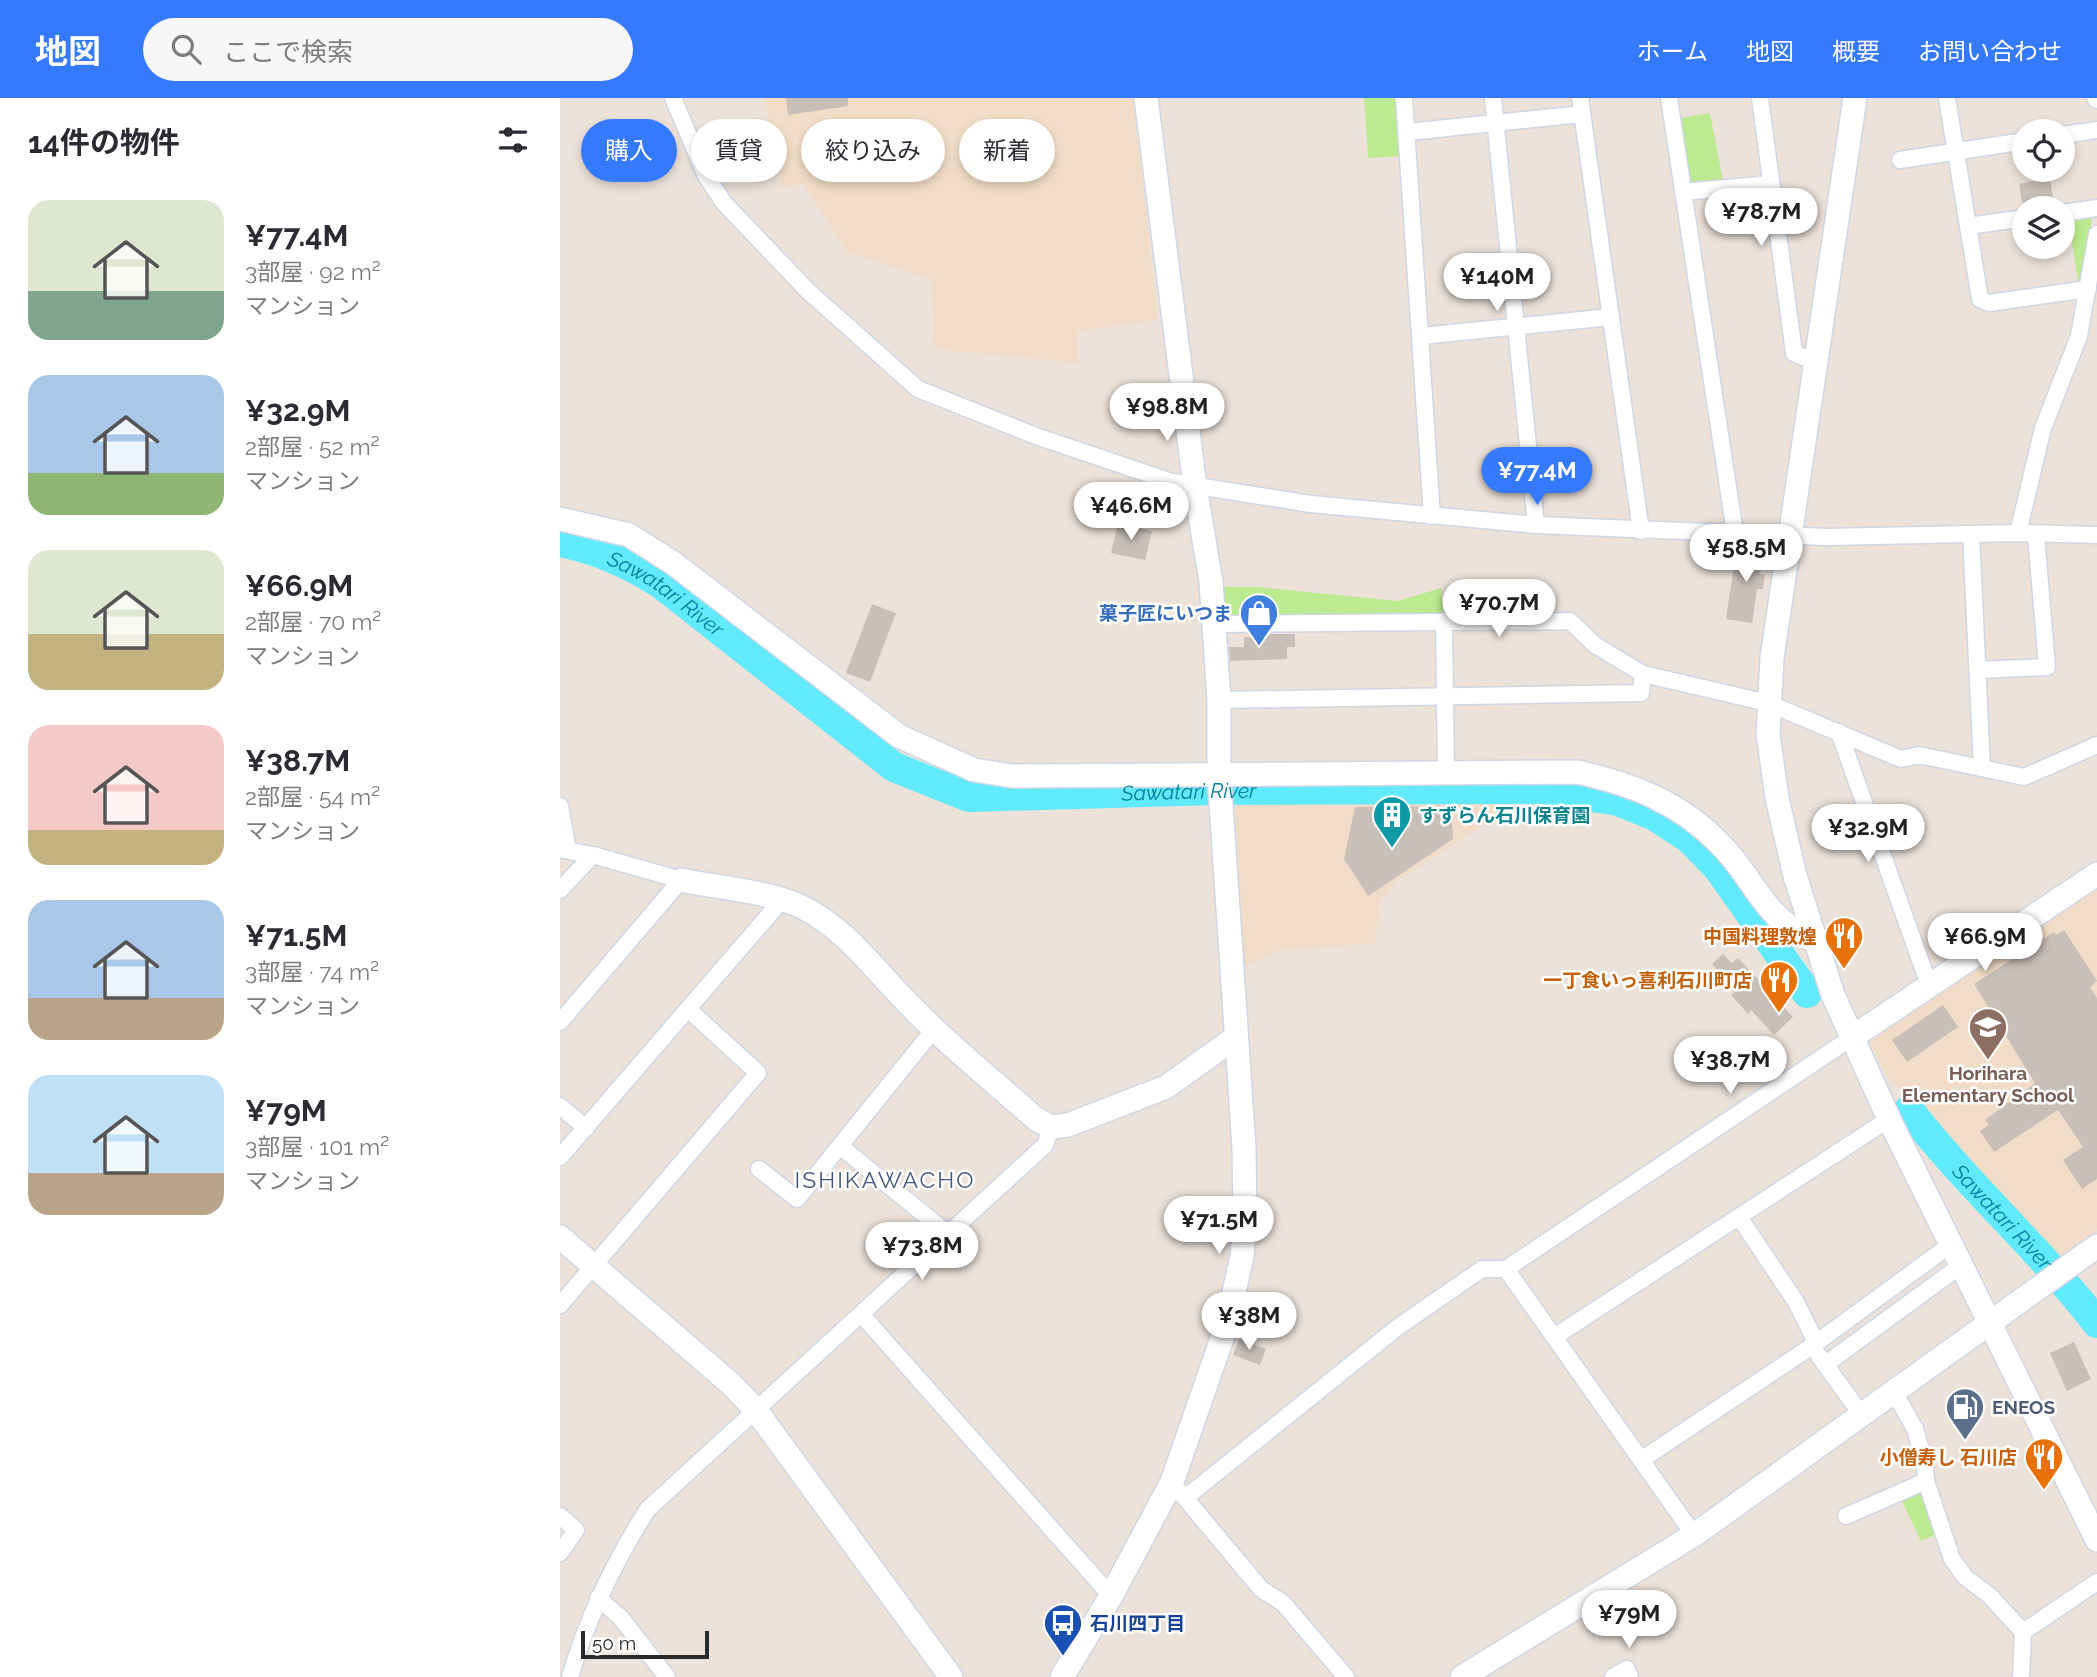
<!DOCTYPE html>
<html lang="ja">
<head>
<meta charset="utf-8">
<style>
  body { margin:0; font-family:Raleway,"Noto Sans JP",sans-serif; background:#f7f7f7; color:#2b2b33; height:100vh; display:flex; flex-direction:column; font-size:26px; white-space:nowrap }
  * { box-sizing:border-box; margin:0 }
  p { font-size:23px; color:#7c7c81 }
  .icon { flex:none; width:38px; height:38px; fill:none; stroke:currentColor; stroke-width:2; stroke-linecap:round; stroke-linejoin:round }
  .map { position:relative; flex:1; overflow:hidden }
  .sheet { display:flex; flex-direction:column; background:#fff; width:560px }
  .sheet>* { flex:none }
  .top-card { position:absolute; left:21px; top:21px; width:665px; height:63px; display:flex; gap:14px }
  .buttons { position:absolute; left:1452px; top:21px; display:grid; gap:14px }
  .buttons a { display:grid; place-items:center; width:63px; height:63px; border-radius:50%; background:#fff; box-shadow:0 4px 10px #0003; font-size:35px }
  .scale { position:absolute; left:21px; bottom:18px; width:128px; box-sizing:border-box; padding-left:7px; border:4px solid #292929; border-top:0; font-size:19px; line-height:24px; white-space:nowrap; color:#292929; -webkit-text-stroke:5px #fff; paint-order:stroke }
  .price { position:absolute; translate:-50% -60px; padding:0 16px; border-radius:24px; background:#fff; color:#222; font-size:23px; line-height:46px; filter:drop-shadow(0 2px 4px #0008) }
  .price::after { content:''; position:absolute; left:50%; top:42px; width:21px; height:16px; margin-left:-10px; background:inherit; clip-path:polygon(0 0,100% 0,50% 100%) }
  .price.selected { background:#3579ff; color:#fff }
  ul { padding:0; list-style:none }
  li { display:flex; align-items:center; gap:21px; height:175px; padding:0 28px }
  li span { display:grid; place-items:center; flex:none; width:196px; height:140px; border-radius:21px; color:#555 }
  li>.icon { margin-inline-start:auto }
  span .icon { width:84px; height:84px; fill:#fffc; stroke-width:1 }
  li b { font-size:30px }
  h2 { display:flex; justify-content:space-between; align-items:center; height:84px; padding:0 28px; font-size:30px }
  .pill { padding:0 24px; border-radius:32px; background:#fff; box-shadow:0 4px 10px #0003; font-size:24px; line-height:63px }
  .pill.selected { background:#3579ff; color:#fff }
  header { display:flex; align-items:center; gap:42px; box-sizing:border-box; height:98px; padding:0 35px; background:#3579ff; color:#fff }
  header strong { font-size:33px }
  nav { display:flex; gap:38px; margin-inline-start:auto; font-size:24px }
  .search { width:490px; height:63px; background:#f7f7f7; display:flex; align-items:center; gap:18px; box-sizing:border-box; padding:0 24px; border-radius:38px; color:#7c7c81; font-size:26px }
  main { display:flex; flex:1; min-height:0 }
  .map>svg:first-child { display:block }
  .education { fill:#f1ddc7 }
  .green { fill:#bcea90 }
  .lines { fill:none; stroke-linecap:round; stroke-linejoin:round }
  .river { stroke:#61eafb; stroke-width:30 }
  .building { fill:#c8bfb9 }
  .street-casing { stroke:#cfd6e4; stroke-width:19 }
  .secondary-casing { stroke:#cfd6e4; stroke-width:26 }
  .street { stroke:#fff; stroke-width:16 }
  .secondary { stroke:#fff; stroke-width:23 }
  .labels { text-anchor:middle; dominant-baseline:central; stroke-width:5; stroke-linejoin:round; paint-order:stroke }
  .shop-label { font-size:19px; font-weight:bold; fill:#366cbe; stroke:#fff; text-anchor:end }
  .culture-label { font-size:19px; font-weight:bold; fill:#0d838f; stroke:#fff; text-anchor:start }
  .food-label { font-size:19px; font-weight:bold; fill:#c56008; stroke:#fff; text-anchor:end }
  .education-label { font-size:19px; font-weight:bold; fill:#785e54; stroke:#fff }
  .service-label { font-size:19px; font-weight:bold; fill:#4e5e75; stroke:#fff; text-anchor:start }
  .transit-label { font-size:19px; font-weight:bold; fill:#164399; stroke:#fff; text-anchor:start }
  .water-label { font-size:21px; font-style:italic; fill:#0181a0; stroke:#fff }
  .quarter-label { font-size:23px; letter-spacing:2px; fill:#45587f; stroke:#fff }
</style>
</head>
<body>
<header>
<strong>地図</strong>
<div class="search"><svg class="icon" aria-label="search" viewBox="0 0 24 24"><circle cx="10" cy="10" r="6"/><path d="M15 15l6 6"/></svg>ここで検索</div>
<nav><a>ホーム</a><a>地図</a><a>概要</a><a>お問い合わせ</a></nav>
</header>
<main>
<section class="sheet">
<h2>14件の物件<svg class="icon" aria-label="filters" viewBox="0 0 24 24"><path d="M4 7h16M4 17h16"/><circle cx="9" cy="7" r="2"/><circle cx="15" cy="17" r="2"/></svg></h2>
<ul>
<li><span style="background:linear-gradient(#dfe7d0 65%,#7fa58c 0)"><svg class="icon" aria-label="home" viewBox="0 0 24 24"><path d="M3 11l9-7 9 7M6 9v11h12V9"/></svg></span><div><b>¥77.4M</b><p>3部屋 · 92 m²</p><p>マンション</p></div></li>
<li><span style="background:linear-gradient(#a9c7e8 70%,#8fb573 0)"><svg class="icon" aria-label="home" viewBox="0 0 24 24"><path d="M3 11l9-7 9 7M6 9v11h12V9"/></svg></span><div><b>¥32.9M</b><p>2部屋 · 52 m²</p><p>マンション</p></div></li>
<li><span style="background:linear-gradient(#dfe7d0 60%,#c2b280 0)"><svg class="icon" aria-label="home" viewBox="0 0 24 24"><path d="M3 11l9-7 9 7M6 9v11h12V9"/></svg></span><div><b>¥66.9M</b><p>2部屋 · 70 m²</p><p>マンション</p></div></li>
<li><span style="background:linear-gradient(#f6c9c9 75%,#c2b280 0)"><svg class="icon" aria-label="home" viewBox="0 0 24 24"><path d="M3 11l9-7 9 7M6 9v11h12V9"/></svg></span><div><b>¥38.7M</b><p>2部屋 · 54 m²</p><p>マンション</p></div></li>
<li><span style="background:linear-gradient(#a9c7e8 70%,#b9a48a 0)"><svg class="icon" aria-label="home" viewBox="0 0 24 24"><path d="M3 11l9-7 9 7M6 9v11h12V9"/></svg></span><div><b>¥71.5M</b><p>3部屋 · 74 m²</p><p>マンション</p></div></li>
<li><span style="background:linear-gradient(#bfe0f5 70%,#b9a48a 0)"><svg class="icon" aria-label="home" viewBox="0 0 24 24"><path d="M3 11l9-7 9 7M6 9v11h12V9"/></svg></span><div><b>¥79M</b><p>3部屋 · 101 m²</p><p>マンション</p></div></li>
</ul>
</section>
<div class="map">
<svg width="1537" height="1579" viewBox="0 0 1537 1579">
  <rect width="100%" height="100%" fill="#ede2d9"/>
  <g class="education">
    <path d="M205 0H573L598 222 517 233 519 265 375 251 372 182 287 154 243 86 222 89Z"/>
    <path d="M961 703 835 784 818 807 816 845 718 853 683 869 675 707Z"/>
    <path d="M1537 789V1131L1501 1157 1485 1142 1478 1147 1393 1051 1396 1046 1357 1003 1330 984 1309 942Z"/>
  </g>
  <g class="green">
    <path d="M804 0H839L844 58 808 60Z"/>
    <path d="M1150 15 1163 83 1135 86 1130 82 1121 20Z"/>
    <path d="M1532 118 1524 180 1518 185 1509 122Z"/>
    <path d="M662 489H698L838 503 881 490 883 515 663 518Z"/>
    <path d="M1359 1391 1377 1436 1361 1443 1340 1399Z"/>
  </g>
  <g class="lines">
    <g class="river">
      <path id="s1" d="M0 444C38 452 68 465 101 486L334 669 409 699 656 692 981 691 1058 703 1093 717 1130 741 1158 770 1247 895"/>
      <path id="s2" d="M1349 1012C1407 1087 1479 1150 1537 1225"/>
    </g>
  </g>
  <g class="building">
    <path d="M226 0H288V8L228 17Z"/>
    <path d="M1490 80 1493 100 1462 105 1459 86Z"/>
    <path d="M558 425 592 433 585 462 551 455Z"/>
    <path d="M1187 446 1204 447 1200 476 1205 477 1203 491H1197L1192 525 1166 521 1176 454 1185 455Z"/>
    <path d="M312 506 336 515 310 584 286 575Z"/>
    <path d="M696 536H735V549H727V561L670 563 669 549H684V539H696Z"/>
    <path d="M891 708 893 741 808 798 784 761 795 709Z"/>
    <path d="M1504 832 1537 883 1530 889 1537 900V1081L1522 1091 1503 1062 1523 1049 1498 1012 1434 1054 1420 1033 1429 1027 1425 1022 1475 985 1414 886 1494 834 1496 837Z"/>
    <path d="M1163 856 1172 865 1178 860 1233 919 1214 937 1191 912 1188 916 1171 897 1174 894 1152 866Z"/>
    <path d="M1383 907 1398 929 1347 964 1332 942Z"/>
    <path d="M679 1241 706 1251 700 1267 673 1257Z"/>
    <path d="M1514 1244 1531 1281 1507 1293 1490 1255Z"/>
  </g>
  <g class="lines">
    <g class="street-casing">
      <g id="street">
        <path d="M113 0 146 78 164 105 248 193 358 291 476 338 612 384 751 406 976 427 1267 439 1458 435 1537 437"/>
        <path d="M844 0 872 418"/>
        <path d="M933 0 976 427"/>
        <path d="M1020 0 1081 433"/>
        <path d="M1109 0 1175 435"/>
        <path d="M1200 0 1234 255 1254 264"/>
        <path d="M1387 0 1420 201 1429 205 1528 191"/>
        <path d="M1535 0 1537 2"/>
        <path d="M848 34 1022 16"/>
        <path d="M1503 37 1537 32"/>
        <path d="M1340 62 1465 43"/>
        <path d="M1123 94 1211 86"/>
        <path d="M1503 115 1537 110"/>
        <path d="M1408 128 1465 120"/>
        <path d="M861 238 1051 219"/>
        <path d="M1458 435 1483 330 1519 238 1537 136"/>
        <path d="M1411 436 1422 670"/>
        <path d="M884 523 886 675"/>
        <path d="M655 526 1010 523 1035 547 1083 576 1208 605 1341 661 1359 657 1464 679 1537 647"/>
        <path d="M1419 572 1487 569 1476 437"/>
        <path d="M659 602 1081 595 1083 576"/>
        <path d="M1279 634 1369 887"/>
        <path d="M0 708 8 752"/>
        <path d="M0 751 33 757 121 782 0 924"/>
        <path d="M0 792 33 757"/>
        <path d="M0 1008 26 1030"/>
        <path d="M280 1048 387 1135"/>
        <path d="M0 1059 221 803"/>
        <path d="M199 1071 237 1101 375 930"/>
        <path d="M1179 1119 1236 1204 1256 1244"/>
        <path d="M946 1171 1134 1437"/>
        <path d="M0 1207 198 975 128 911"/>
        <path d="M301 1216 551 1498"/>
        <path d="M994 1239 1329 1021"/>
        <path d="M1259 1258 1301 1316"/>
        <path d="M1266 1266 1400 1168"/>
        <path d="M1334 1294 1355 1331 1365 1366 1366 1383 1392 1461 1405 1479 1430 1498 1463 1534"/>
        <path d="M1081 1362 1252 1248 1390 1147"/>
        <path d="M620 1394 701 1491 723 1505 786 1579"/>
        <path d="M625 1400 838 1229 922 1171H946L1291 940"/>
        <path d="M0 1418 16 1432 0 1455"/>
        <path d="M1286 1418 1366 1383"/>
        <path d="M38 1500 61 1520 107 1579"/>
        <path d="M10 1579C28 1518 54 1464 88 1411L485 1047 491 1029"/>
        <path d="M1053 1579 1067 1571 1070 1579"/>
        <path d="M1461 1579 1463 1534 1537 1484"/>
      </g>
    </g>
    <g class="secondary-casing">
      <g id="secondary">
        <path d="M1295 0 1212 560 1208 636 1217 700 1235 778 1273 897 1329 1021 1537 1442"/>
        <path d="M0 421 69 437 113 465 339 638 414 672 452 678 1017 674C1072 686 1119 704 1159 745 1197 782 1200 819 1255 843"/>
        <path d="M121 782C157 790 209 793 242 809 284 830 309 865 341 898 382 942 431 981 476 1021L491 1029 508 1027 606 989 676 939"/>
        <path d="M1291 940 1537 776"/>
        <path d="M0 1139 171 1286 195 1311 391 1579"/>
        <path d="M502 1579 551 1498 612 1384 667 1226 682 1158 685 1123 684 1050 659 676V602L651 484 635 388 586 0"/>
        <path d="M902 1579 1134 1437 1537 1148"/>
      </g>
    </g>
    <use href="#street" class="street"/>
    <use href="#secondary" class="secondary"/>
  </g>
  <defs>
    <g id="shop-pin" transform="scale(2.0125)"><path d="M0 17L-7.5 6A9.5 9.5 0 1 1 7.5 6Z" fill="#3f7fe0" stroke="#fff"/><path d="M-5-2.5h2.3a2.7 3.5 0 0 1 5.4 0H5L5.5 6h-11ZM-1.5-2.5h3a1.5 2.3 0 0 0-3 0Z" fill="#fff"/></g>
    <g id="building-pin" transform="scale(2.0125)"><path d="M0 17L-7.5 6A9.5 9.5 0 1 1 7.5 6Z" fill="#0f9aa8" stroke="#fff"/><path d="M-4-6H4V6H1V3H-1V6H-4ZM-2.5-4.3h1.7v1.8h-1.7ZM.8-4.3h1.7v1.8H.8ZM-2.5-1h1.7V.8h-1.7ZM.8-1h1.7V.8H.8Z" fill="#fff"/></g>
    <g id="restaurant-pin" transform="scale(2.0125)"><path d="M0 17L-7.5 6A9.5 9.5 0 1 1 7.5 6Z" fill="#e8710a" stroke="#fff"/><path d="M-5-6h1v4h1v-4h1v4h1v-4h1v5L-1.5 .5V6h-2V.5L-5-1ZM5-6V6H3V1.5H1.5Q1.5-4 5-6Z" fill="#fff"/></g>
    <g id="school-pin" transform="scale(2.0125)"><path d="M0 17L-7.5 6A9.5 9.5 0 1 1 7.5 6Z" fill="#8d6e63" stroke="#fff"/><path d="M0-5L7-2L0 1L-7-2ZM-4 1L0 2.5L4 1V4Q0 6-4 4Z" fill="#fff"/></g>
    <g id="fuel-pin" transform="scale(2.0125)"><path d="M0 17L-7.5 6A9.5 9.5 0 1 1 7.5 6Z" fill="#5c6f8a" stroke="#fff"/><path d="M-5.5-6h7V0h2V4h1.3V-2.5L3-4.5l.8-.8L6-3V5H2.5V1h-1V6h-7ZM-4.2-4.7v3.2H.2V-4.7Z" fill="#fff"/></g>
    <g id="bus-pin" transform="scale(2.0125)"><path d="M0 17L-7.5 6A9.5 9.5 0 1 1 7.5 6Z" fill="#1a4fb4" stroke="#fff"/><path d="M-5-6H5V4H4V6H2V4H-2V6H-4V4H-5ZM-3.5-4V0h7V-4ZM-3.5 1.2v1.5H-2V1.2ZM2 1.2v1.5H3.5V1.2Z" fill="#fff"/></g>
  </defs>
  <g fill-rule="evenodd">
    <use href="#shop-pin" x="699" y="515"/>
    <use href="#building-pin" x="832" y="717"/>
    <use href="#restaurant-pin" x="1284" y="838"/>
    <use href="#restaurant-pin" x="1219" y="882"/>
    <use href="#school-pin" x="1428" y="929"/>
    <use href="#fuel-pin" x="1405" y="1309"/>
    <use href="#restaurant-pin" x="1484" y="1359"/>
    <use href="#bus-pin" x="503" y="1525"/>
  </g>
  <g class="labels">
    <g class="shop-label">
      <text x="672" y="515">菓子匠にいつま</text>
    </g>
    <g class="culture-label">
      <text x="859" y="717">すずらん石川保育園</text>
    </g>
    <g class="food-label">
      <text x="1257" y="838">中国料理敦煌</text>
      <text x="1192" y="882">一丁食いっ喜利石川町店</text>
      <text x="1457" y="1359">小僧寿し 石川店</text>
    </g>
    <g class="education-label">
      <text x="1428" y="975">Horihara<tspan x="1428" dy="22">Elementary School</tspan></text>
    </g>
    <g class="service-label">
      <text x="1432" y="1309">ENEOS</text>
    </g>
    <g class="transit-label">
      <text x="530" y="1525">石川四丁目</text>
    </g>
    <g class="water-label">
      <text stroke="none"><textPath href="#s1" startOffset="119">Sawatari River</textPath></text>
      <text stroke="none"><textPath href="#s1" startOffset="707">Sawatari River</textPath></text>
      <text stroke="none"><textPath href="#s2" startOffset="142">Sawatari River</textPath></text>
    </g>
    <g class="quarter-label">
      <text x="325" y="1081">ISHIKAWACHO</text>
    </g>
  </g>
</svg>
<div class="buttons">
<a><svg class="icon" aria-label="locate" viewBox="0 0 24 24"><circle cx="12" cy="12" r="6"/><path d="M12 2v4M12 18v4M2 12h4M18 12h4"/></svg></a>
<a><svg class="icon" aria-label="layers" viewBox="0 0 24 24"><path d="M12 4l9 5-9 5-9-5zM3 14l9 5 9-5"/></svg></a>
</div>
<div class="scale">50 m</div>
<b class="price" style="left:1201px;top:150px">¥78.7M</b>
<b class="price" style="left:937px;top:215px">¥140M</b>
<b class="price" style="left:607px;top:345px">¥98.8M</b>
<b class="price selected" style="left:977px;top:409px">¥77.4M</b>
<b class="price" style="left:571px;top:444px">¥46.6M</b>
<b class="price" style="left:1186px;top:486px">¥58.5M</b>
<b class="price" style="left:939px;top:541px">¥70.7M</b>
<b class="price" style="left:1308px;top:766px">¥32.9M</b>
<b class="price" style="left:1425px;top:875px">¥66.9M</b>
<b class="price" style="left:1170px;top:998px">¥38.7M</b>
<b class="price" style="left:659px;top:1158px">¥71.5M</b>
<b class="price" style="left:362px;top:1184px">¥73.8M</b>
<b class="price" style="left:689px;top:1254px">¥38M</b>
<b class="price" style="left:1069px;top:1552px">¥79M</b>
<div class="top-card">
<a class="pill selected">購入</a>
<a class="pill">賃貸</a>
<a class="pill">絞り込み</a>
<a class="pill">新着</a>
</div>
</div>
</main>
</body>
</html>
